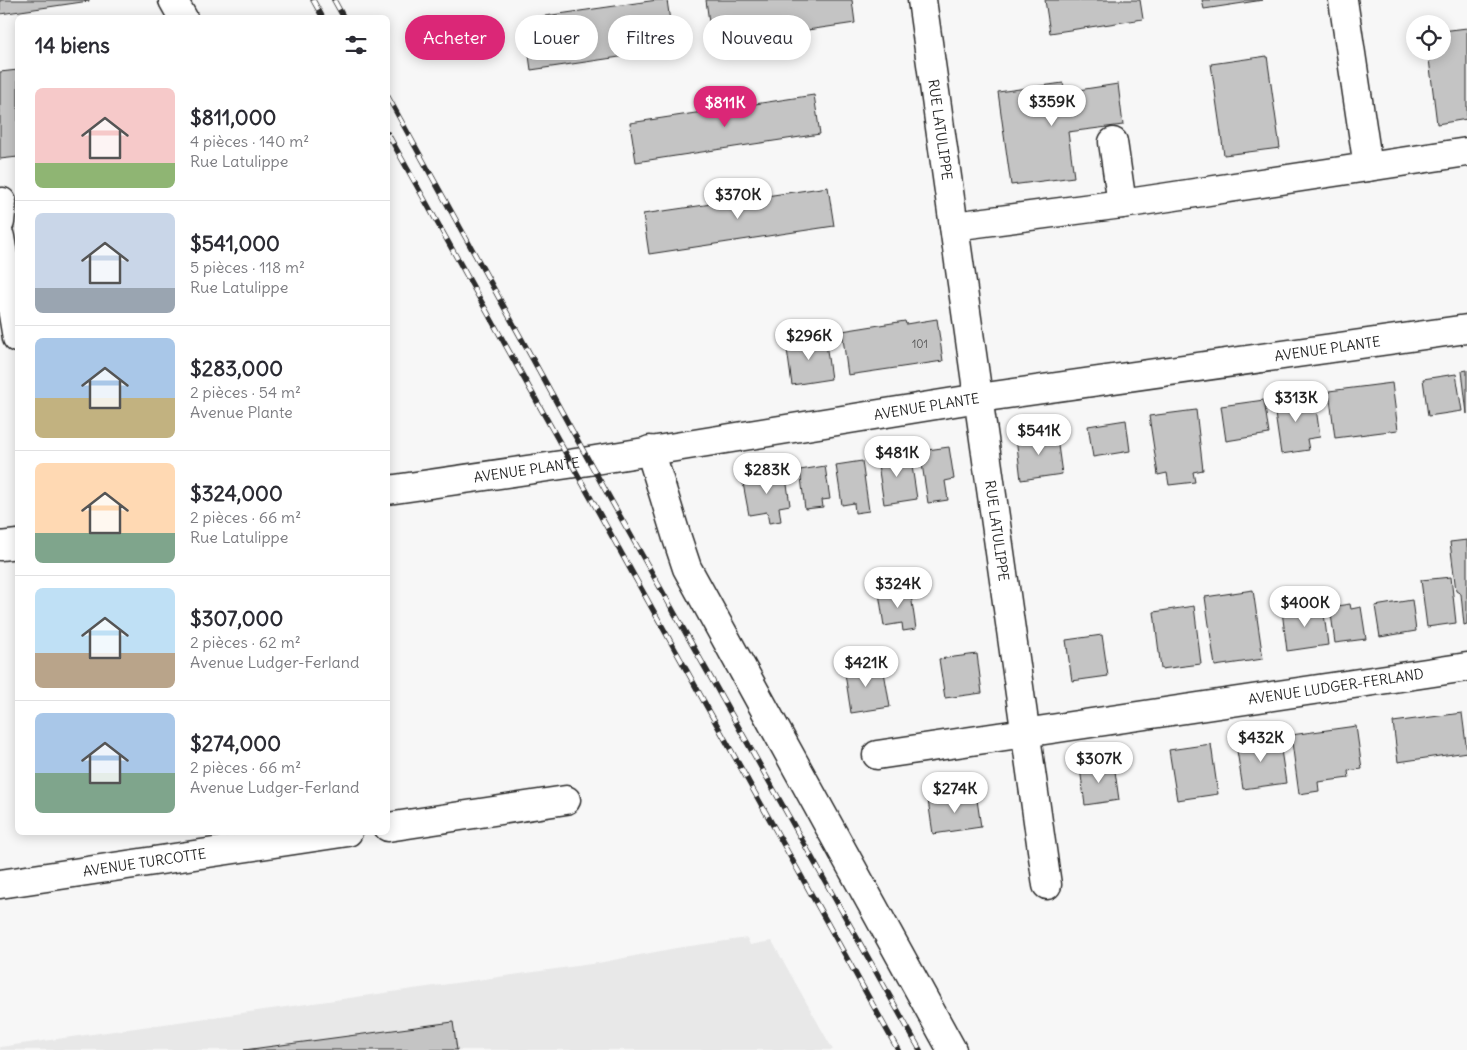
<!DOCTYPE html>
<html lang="fr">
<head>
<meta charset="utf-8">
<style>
  body { margin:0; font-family:Delius,sans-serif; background:#f7f7f7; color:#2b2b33; height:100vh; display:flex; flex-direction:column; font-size:19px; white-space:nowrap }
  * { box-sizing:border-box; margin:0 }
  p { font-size:16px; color:#7c7c81 }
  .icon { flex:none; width:28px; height:28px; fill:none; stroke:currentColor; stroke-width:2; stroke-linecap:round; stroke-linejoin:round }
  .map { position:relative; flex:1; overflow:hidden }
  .panel { position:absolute; left:15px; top:15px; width:375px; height:820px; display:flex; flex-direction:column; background:#fff; border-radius:8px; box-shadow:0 2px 12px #0003 }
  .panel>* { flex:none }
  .top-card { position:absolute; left:405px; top:15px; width:475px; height:45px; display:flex; gap:10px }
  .fabs { position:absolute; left:1406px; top:15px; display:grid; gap:10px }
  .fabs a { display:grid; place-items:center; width:45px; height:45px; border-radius:50%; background:#fff; box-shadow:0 2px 12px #0003; font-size:25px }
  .price { position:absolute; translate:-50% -42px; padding:0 11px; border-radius:18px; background:#fff; color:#222; font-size:16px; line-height:32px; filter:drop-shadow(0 1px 2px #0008) }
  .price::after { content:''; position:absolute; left:50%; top:30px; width:15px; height:11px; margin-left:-8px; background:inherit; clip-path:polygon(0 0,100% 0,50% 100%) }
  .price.selected { background:#db2777; color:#fff }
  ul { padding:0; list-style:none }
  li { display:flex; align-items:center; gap:15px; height:125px; padding:0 20px }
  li+li { border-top:1px solid #e1e1e2 }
  li span { display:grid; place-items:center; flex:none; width:140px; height:100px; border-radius:8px; color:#555 }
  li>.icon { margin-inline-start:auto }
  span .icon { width:60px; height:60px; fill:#fffc; stroke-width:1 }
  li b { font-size:21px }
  h2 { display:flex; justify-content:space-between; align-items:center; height:60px; padding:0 20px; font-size:21px }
  .pill { padding:0 18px; border-radius:22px; background:#fff; box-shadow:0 2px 12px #0003; font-size:18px; line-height:45px }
  .pill.selected { background:#db2777; color:#fff }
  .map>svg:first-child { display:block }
  .built { fill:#e8e8e8 }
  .building { fill:#c4c4c4; stroke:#2b2b2b }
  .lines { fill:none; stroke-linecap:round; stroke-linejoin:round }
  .minor-casing { stroke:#2b2b2b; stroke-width:31 }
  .minor { stroke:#fff; stroke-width:28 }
  .rail-casing { stroke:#2b2b2b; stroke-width:5.5 }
  .rail { stroke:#fff; stroke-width:4; stroke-dasharray:11; stroke-linecap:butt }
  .labels { text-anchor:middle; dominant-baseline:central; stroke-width:4; stroke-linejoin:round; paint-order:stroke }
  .number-label { font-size:11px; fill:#515151 }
  .street-label { font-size:14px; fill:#2b2b2b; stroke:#fff }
</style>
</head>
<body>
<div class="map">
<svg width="1467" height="1050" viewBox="0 0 1467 1050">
  <rect width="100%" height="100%" fill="#f7f7f7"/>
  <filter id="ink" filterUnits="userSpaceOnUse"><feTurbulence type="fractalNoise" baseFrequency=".02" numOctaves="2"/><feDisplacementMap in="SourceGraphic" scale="10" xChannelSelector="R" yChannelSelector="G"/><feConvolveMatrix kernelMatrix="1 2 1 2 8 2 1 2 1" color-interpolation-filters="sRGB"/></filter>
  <g filter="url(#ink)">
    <path class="built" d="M747 938 750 945 772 941 833 1050H0V1047L598 963 676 948Z"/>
    <g class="building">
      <path d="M0 0H89V1L0 14Z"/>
      <path d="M657 0H667L674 49 531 70 524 19Z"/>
      <path d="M706 0H852L855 23 712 44Z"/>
      <path d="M1045 0H1140L1143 19 1050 33Z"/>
      <path d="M1202 0H1263L1204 9Z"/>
      <path d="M1467 28V119L1437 124 1428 51H1442V31Z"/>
      <path d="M1267 56 1280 148 1224 155 1211 64Z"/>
      <path d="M18 70V157L0 159V72Z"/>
      <path d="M1063 83 1065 92 1118 84 1123 125 1068 132 1074 177 1011 185 998 92Z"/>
      <path d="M814 95 820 134 636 162 630 123Z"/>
      <path d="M828 187 834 226 649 254 643 214Z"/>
      <path d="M937 319 943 361 848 375 842 331 905 321 906 324Z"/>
      <path d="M825 336 831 379 792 385 786 342Z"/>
      <path d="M1467 370V414L1462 371Z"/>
      <path d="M1456 374 1462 411 1428 416 1423 379Z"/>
      <path d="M1392 383 1398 430 1335 438 1329 391Z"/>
      <path d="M1314 394 1320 437 1307 439 1309 450 1281 454 1273 400Z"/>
      <path d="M1264 400 1269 434 1226 441 1221 406Z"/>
      <path d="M1196 410 1203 470 1193 472 1195 482 1169 485 1167 473 1158 475 1149 416Z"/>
      <path d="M1126 420 1130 451 1093 457 1088 426Z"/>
      <path d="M1056 431 1062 474 1021 480 1016 437Z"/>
      <path d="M949 447 954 479 945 481 948 500 928 503 920 451Z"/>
      <path d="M910 453 917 499 884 504 877 458Z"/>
      <path d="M862 461 869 511 855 513 854 503 842 505 836 465Z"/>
      <path d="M825 466 830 499 822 500 823 507 805 509 800 470Z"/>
      <path d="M785 471 790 505 779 507 781 521 769 523 767 512 749 515 742 478Z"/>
      <path d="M1467 540V624L1464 625 1461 594 1456 591 1450 542Z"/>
      <path d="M1451 577 1456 623 1427 627 1421 580Z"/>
      <path d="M910 588 916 629 903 631 902 623 884 626 879 593Z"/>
      <path d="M1253 590 1263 659 1215 666 1205 597Z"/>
      <path d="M1412 600 1416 631 1380 637 1375 606Z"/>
      <path d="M1350 604 1351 609 1361 607 1366 639 1335 643 1330 607Z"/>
      <path d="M1194 606 1201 664 1161 669 1154 612Z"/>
      <path d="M1323 606 1328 645 1287 651 1282 611Z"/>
      <path d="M1102 635 1108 676 1072 681 1066 640Z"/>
      <path d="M977 654 982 693 945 698 939 659Z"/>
      <path d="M871 662 872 668 883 666 890 707 851 713 844 667Z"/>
      <path d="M1462 713 1467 752 1398 762 1393 722Z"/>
      <path d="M1356 726 1362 769 1348 771 1349 778 1318 782 1319 791 1299 794 1291 735Z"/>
      <path d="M1279 737 1286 783 1243 789 1236 744Z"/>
      <path d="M1211 744 1218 794 1177 800 1169 750Z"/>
      <path d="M1114 764 1119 800 1085 805 1080 768Z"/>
      <path d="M976 793 981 827 933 834 928 800Z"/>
      <path d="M453 1022 457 1050H244Z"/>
    </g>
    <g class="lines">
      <g class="minor-casing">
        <g id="minor">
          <path d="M173 0 183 18"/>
          <path id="s1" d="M922 0 1047 885"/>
          <path d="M1343 0 1368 167"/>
          <path d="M1113 142 1122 204"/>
          <path d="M0 222 2 202"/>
          <path d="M954 226 1122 204 1467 152"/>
          <path d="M0 237 17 338"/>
          <path d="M650 450 677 538 687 568 952 1050"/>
          <path id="s2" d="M388 490 589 461 979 398 1467 329"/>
          <path d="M0 546 18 544"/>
          <path id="s3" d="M877 755 1467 667"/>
          <path d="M388 827 566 800"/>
          <path id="s4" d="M0 884 348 832"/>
        </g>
      </g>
      <use href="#minor" class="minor"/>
      <g class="rail-casing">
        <g id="rail">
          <path d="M313 0 323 18"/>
          <path d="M334 0 344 18"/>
          <path d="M388 97 589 461 920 1050"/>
          <path d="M388 134 898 1050"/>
        </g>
      </g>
      <use href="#rail" class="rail"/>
    </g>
  </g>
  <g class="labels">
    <g class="number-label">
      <text x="920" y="344">101</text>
    </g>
    <g class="street-label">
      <text stroke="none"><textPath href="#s1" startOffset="131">RUE LATULIPPE</textPath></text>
      <text stroke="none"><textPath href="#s2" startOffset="950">AVENUE PLANTE</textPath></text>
      <text stroke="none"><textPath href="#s2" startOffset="545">AVENUE PLANTE</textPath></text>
      <text stroke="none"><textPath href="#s2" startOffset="140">AVENUE PLANTE</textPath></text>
      <text stroke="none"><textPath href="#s1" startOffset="536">RUE LATULIPPE</textPath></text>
      <text stroke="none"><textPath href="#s3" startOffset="464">AVENUE LUDGER-FERLAND</textPath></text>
      <text stroke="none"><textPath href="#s4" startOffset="146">AVENUE TURCOTTE</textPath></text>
    </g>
  </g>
</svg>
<div class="fabs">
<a><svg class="icon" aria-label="locate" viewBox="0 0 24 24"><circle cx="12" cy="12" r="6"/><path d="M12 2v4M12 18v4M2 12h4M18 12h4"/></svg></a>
</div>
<b class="price" style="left:1052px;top:127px">$359K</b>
<b class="price selected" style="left:725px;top:128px">$811K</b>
<b class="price" style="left:738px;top:220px">$370K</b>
<b class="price" style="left:809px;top:361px">$296K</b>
<b class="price" style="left:1296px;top:423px">$313K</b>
<b class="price" style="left:1039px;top:456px">$541K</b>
<b class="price" style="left:897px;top:478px">$481K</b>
<b class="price" style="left:767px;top:495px">$283K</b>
<b class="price" style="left:898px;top:609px">$324K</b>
<b class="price" style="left:1305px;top:628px">$400K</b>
<b class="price" style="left:866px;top:688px">$421K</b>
<b class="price" style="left:1261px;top:763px">$432K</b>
<b class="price" style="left:1099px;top:784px">$307K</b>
<b class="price" style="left:955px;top:814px">$274K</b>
<div class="top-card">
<a class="pill selected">Acheter</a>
<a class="pill">Louer</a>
<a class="pill">Filtres</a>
<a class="pill">Nouveau</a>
</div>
<section class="panel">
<h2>14 biens<svg class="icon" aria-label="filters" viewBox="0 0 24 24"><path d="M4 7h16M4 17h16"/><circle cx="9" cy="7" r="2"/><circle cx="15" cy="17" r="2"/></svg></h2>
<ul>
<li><span style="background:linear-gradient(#f6c9c9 75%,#8fb573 0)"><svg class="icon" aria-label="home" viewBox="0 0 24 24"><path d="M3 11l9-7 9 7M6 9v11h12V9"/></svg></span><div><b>$811,000</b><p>4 pièces · 140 m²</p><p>Rue Latulippe</p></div></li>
<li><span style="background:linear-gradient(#c9d6e8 75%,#9aa5b1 0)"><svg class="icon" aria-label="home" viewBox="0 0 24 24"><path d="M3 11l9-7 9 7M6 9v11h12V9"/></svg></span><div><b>$541,000</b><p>5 pièces · 118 m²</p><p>Rue Latulippe</p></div></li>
<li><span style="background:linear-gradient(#a9c7e8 60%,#c2b280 0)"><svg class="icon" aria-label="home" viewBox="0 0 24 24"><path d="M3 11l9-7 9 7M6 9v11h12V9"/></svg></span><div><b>$283,000</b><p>2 pièces · 54 m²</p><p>Avenue Plante</p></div></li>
<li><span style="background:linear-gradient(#ffd9b3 70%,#7fa58c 0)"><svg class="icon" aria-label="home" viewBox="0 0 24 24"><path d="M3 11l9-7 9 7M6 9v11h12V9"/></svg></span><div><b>$324,000</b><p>2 pièces · 66 m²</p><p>Rue Latulippe</p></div></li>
<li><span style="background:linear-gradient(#bfe0f5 65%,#b9a48a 0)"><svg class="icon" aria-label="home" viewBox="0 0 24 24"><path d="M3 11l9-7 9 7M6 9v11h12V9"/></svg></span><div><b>$307,000</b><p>2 pièces · 62 m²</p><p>Avenue Ludger-Ferland</p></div></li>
<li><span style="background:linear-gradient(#a9c7e8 60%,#7fa58c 0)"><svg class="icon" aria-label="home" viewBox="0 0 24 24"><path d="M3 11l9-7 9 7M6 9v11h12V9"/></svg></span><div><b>$274,000</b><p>2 pièces · 66 m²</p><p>Avenue Ludger-Ferland</p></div></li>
</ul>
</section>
</div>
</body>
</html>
